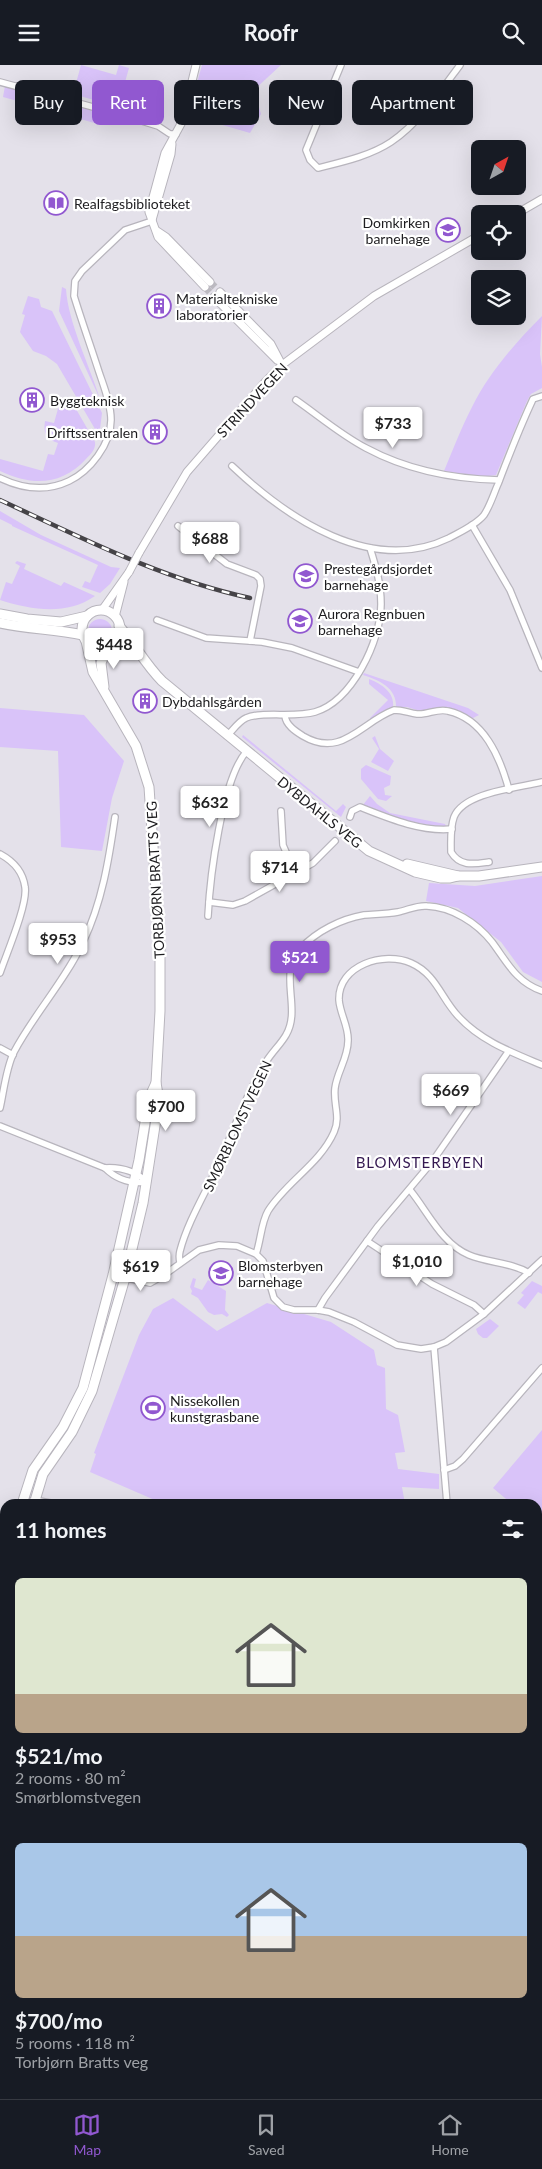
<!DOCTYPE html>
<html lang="en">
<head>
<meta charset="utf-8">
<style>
  body { margin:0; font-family:Lato,sans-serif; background:#20242c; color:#f1f3f6; height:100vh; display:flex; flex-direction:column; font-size:19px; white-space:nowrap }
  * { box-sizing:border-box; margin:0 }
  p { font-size:16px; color:#9ea1a6 }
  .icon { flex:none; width:28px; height:28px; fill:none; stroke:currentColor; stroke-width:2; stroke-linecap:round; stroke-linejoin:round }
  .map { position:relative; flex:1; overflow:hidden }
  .details { position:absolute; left:0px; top:1434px; width:542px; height:601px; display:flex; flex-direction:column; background:#171b24; border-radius:15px 15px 0 0; box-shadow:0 5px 20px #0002 }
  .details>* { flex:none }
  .hud { position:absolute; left:15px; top:15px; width:512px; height:45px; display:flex; gap:10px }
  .needle { width:32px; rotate:40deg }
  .buttons { position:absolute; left:471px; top:75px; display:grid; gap:10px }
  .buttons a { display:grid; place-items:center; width:55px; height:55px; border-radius:8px; background:#171b24; box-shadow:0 5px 20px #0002; font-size:25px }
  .price { position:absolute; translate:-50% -42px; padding:0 11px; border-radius:5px; background:#fff; color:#222; font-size:16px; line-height:32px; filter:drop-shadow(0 1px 2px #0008) }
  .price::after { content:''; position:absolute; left:50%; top:30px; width:15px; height:11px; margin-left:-8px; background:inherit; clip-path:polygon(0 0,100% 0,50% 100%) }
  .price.selected { background:#9158d0; color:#fff }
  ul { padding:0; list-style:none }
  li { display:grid; align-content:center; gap:10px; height:265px; padding:0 15px }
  li span { display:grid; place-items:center; height:155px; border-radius:8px; color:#555 }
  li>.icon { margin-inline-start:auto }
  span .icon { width:90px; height:90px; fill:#fffc; stroke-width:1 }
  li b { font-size:21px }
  h2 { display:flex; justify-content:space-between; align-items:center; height:60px; padding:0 15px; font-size:21px }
  .chip { padding:0 18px; border-radius:8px; background:#171b24; box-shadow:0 5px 20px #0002; font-size:18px; line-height:45px }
  .chip.selected { background:#9158d0; color:#fff }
  header { display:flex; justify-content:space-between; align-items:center; height:65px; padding:0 15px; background:#171b24; font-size:22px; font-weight:700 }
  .tabs { display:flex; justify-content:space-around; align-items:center; height:70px; border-top:1px solid #363941; background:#171b24; font-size:14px; color:#9ea1a6 }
  .tabs a { display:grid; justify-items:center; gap:2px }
  .tabs .selected { color:#9158d0 }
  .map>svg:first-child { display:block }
  .green { fill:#d9c3f9 }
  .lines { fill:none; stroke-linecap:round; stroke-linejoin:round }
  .tertiary-tunnel { stroke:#bcbac1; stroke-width:7; stroke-dasharray:7 3.5; stroke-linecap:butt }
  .minor-casing { stroke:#b8b5bd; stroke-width:8 }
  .tertiary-casing { stroke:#b8b5bd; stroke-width:9 }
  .secondary-casing { stroke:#b8b5bd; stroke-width:11 }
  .trunk-casing { stroke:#c0bfc0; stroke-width:12 }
  .minor { stroke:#fff; stroke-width:5.5 }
  .tertiary { stroke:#fff; stroke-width:7 }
  .secondary { stroke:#fff; stroke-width:9 }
  .trunk { stroke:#caacf0; stroke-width:10 }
  .rail-casing { stroke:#454347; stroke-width:4.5 }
  .rail { stroke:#fff; stroke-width:2.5; stroke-dasharray:8; stroke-linecap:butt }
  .tertiary-bridge-casing { stroke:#b8b5bd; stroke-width:9; stroke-linecap:butt }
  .tertiary-bridge { stroke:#fff; stroke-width:7 }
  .labels { text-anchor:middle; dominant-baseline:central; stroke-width:4.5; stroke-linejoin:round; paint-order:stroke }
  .poi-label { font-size:14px; fill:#1d1c1f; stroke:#fff; text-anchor:start }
  .street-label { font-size:14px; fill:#1d1c1f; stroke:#fff }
  .neighbourhood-label { font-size:15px; letter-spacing:1px; fill:#351952; stroke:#fff }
</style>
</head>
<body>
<header><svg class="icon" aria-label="menu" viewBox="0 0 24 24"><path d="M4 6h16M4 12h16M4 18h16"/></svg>Roofr<svg class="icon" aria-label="search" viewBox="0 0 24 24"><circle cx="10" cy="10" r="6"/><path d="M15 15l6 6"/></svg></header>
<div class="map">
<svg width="542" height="2034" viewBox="0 0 542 2034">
  <rect width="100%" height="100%" fill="#e4e1ea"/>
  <g class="green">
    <path d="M81 0 116 10 119 0 129 3 118 42 73 29Z"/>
    <path d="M202 0H281L254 25 261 49 250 68 188 50Z"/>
    <path d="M5 21 109 50 106 58 98 59 66 50 63 46 25 36 21 37 3 32Z"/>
    <path d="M62 222 66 224C68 257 90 302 100 334L59 246Z"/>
    <path d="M28 231 39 234 41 242 52 246 102 348 100 364H95L57 299 46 291 33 286 20 267 25 250 22 249Z"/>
    <path d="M542 251 540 289 542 302V323L531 329 527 336 496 410 481 412 444 406C453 385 461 363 472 342 489 308 515 278 542 251Z"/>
    <path d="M61 333 72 337 95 377C96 384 91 389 86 394 61 421 32 421 0 406V394L43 406 48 389 54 390 58 378C46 374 43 368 45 356L54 358Z"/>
    <path d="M0 446 41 470 111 502 120 503 110 519 100 528 82 522 85 516 90 518 98 500 12 461V460L0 454Z"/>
    <path d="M17 496 26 499 24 504 61 521 64 517 95 531C66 551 32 545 0 535L6 517 12 519 20 501 15 498Z"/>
    <circle cx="100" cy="566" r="12"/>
    <path d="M364 608 468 643 479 650 471 654 448 643 442 642 423 647 407 642H396C397 623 379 615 363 610Z"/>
    <path d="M369 614C382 619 395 628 393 642L371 655 370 653 388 635 369 619Z"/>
    <path d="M0 643 84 650 124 696 112 733 102 786 61 782 58 686 0 682Z"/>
    <path d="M243 670 336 746 343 739 346 742 341 752 242 672Z"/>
    <path d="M375 671 380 684 394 696 388 706 371 697 379 684 372 673Z"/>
    <path d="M366 700 391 711 390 720 384 723 385 730 392 731 386 736 378 734 361 714V704Z"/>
    <path d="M370 731 377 739 390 748 445 759 446 761 442 762 404 756 363 740Z"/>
    <path d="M542 811V917L523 907 501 877 458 843 426 836 429 818 475 821Z"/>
    <path d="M193 1213 196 1214 194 1222 202 1225 208 1215 226 1226 225 1245 229 1250 227 1252 222 1249 214 1250 208 1247 198 1233 191 1229 192 1226 190 1222Z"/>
    <path d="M532 1216 542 1221V1229L538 1227 525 1244 517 1238 524 1230 521 1228Z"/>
    <path d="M173 1233 217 1266 267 1238 331 1257 374 1285 377 1300 385 1303 386 1344 398 1350 405 1387 395 1388 398 1404 439 1409V1424L402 1422 405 1439H164L90 1407 96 1389 94 1388 139 1270 153 1244Z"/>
    <path d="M490 1254 499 1261 487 1273H483L478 1269 476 1264Z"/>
    <path d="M542 1365V1498L538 1494V1439H512L493 1423Z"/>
    <path d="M542 1624V1744L538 1746V1630Z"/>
  </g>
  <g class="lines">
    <g class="tertiary-tunnel">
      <path d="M210 217 220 227"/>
      <path d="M205 222 214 232"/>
    </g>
    <g class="minor-casing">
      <g id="minor">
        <path d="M341 0 306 85 310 95 318 103C342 97 370 91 391 77 419 58 440 27 460 0"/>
        <path d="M0 17 119 49 158 61 170 69H176"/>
        <path d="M296 335C319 351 341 370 366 383 407 405 453 414 499 415"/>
        <path d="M232 401C287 453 371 511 449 473 460 467 476 460 484 450 490 441 494 428 498 419 509 390 520 362 533 334L542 331"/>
        <path d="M0 413C23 424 46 427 69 416 90 406 111 379 111 355 111 339 104 322 99 307 91 282 82 257 74 231L75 216 82 206 125 165 152 156"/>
        <path d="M472 460 510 525 542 603"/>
        <path d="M178 461 227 499 256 510 260 514 261 521 250 576"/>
        <path d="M157 555 206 573 262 577 292 583 359 607"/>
        <path d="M285 651C286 660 295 666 303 671 342 694 361 657 394 645 403 645 409 648 417 649 428 650 437 643 448 646 484 654 500 692 509 725"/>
        <path d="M227 671C233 665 239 656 246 653 261 646 295 653 315 647 352 636 381 576 381 539 381 519 376 502 370 483"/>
        <path d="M281 746 283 780 295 808"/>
        <path d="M350 752 352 746 360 742C388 753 421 767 452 764"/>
        <path d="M0 789C13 796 23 807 25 822 28 839 6 890 0 908"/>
        <path d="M489 797C474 799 460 802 451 787 451 776 450 763 454 752 464 727 518 723 542 717"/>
        <path d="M209 837 233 840 245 836 313 798 335 776"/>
        <path d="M208 851C210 812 222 715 246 687"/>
        <path d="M0 983 13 990"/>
        <path d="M0 1043C4 1025 6 1003 14 987 34 949 65 916 83 877 102 838 109 794 115 752"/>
        <path d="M0 1061 105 1103C121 1102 135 1106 147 1117"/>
        <path d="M105 1103C117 1115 130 1119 147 1117"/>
        <path d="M410 1125C428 1147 442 1179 469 1190 488 1198 511 1197 529 1208"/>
        <path d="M367 1176 432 1219 474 1240 484 1249"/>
        <path d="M256 1189C261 1175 261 1158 268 1146 286 1117 320 1099 334 1067 341 1052 333 1039 335 1023 337 1007 348 993 348 976 349 962 340 949 339 935 338 900 384 886 411 898 436 909 441 933 458 951 481 976 511 987 542 1000"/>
        <path d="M180 1197C179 1193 179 1190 180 1186 187 1159 203 1132 215 1107 232 1070 245 1031 266 997 272 987 281 979 286 970 302 943 277 908 301 883 317 866 341 854 364 850 375 849 387 849 398 847 408 845 417 840 427 841 452 842 477 858 492 877 507 897 516 917 542 926"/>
        <path d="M113 1210 150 1218 164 1210 199 1185 219 1180 237 1181 256 1189 263 1196 274 1233 283 1242 294 1245H318L329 1247 354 1257 397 1280 421 1284 434 1282 446 1277 484 1249 542 1195"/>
        <path d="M318 1245 325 1233 378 1161 432 1097 508 987"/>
        <path d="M434 1282 447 1439"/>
        <path d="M444 1405 455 1401 463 1394 542 1303"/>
        <path d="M25 1439 34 1435 56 1439"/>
        <path d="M0 1550H2"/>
        <path d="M0 1642 5 1640"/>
        <path d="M0 1896 5 1898"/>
        <path d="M217 2030 226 2034"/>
        <path d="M538 2030 542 2032"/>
        <path d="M291 2034 303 2030"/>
        <path d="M450 2034 454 2030"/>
      </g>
    </g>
    <g class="tertiary-casing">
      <g id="tertiary">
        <path d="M196 0 182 57 165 88 149 147 158 172 205 222"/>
        <path d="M516 149 542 134"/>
        <path d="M152 155 171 89 172 79"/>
        <path d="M157 166 166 172 210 217"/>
        <path d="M220 227 271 279 282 300"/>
        <path d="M214 232 277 295"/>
        <path d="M139 488 187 407 266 316 282 300 374 231 480 170"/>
        <path d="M102 545 129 507"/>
        <path d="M115 552 124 517"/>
        <path d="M35 2034V2030"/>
      </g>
    </g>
    <g class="secondary-casing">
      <g id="secondary">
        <circle cx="101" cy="564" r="19"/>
        <path d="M0 549 27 554 61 557 87 551"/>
        <path d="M0 558C27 564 55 564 83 570"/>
        <path d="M119 561C135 579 145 599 162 616L369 786 415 807 441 813H450L458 811"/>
        <path d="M116 575 136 585"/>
        <path d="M104 622 101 598 108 582"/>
        <path d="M407 799 458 811H479L542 802"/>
        <path d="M22 1439 33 1405 63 1362 83 1323 113 1210 139 1095 149 1033 156 1018"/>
        <path d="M34 1439 43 1409 72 1367 92 1326 125 1213 143 1138 159 1035 156 1018 160 946V884L149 722 136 681 93 607 86 576"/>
        <path d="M0 2027 5 2026"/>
        <path d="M16 2034 28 2030"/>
      </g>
    </g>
    <g class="trunk-casing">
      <g id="trunk">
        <path d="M0 1475H5"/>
        <path d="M0 1487 5 1488"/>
        <path d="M0 1497 5 1498"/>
        <path d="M0 1509 5 1510"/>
        <path d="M538 1944 542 1948"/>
        <path d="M538 1957 542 1961"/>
      </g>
    </g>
    <use href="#minor" class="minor"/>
    <use href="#tertiary" class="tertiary"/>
    <use href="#secondary" class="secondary"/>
    <use href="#trunk" class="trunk"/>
    <g class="rail-casing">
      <path id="rail" d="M0 435C82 473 162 514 250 533"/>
    </g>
    <use href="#rail" class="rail"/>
    <g class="tertiary-bridge-casing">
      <path id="tertiary-bridge" d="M129 507 139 488"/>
    </g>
    <use href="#tertiary-bridge" class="tertiary-bridge"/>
  </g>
  <defs>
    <g id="library-ring" transform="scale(1.25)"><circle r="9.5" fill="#fff" stroke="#9158d0" stroke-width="1.5"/><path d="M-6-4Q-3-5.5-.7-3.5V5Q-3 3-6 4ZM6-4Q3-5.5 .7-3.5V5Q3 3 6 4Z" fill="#9158d0"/></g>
    <g id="school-ring" transform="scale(1.25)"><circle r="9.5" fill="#fff" stroke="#9158d0" stroke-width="1.5"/><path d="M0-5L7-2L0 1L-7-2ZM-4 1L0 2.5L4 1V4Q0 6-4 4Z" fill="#9158d0"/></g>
    <g id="building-ring" transform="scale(1.25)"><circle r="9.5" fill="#fff" stroke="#9158d0" stroke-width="1.5"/><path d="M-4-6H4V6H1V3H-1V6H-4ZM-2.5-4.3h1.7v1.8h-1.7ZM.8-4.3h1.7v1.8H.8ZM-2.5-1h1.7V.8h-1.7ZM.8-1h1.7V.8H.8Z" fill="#9158d0"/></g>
    <g id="stadium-ring" transform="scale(1.25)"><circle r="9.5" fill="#fff" stroke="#9158d0" stroke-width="1.5"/><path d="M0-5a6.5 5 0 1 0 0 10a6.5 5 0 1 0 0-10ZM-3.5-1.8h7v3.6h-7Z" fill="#9158d0"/></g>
  </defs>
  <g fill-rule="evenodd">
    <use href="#library-ring" x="56" y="138"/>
    <use href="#school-ring" x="448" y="165"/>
    <use href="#building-ring" x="159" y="241"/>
    <use href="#building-ring" x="32" y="335"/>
    <use href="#building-ring" x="155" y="367"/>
    <use href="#school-ring" x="306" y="511"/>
    <use href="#school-ring" x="300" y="556"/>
    <use href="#building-ring" x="145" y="636"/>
    <use href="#school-ring" x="221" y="1208"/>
    <use href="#stadium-ring" x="153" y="1343"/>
  </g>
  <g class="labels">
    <g class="poi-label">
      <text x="74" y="138">Realfagsbiblioteket</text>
      <text x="430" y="157" text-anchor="end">Domkirken<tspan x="430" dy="16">barnehage</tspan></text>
      <text x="176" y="233">Materialtekniske<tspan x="176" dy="16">laboratorier</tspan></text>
      <text x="50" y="335">Byggteknisk</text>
      <text x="138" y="367" text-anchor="end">Driftssentralen</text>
      <text x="324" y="503">Prestegårdsjordet<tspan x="324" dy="16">barnehage</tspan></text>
      <text x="318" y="548">Aurora Regnbuen<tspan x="318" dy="16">barnehage</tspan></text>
      <text x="162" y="636">Dybdahlsgården</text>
      <text x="238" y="1200">Blomsterbyen<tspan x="238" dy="16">barnehage</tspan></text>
      <text x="170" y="1335">Nissekollen<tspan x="170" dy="16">kunstgrasbane</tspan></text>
    </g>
    <g class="street-label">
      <text transform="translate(252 335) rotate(-47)">STRINDVEGEN</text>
      <text transform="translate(320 747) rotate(39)">DYBDAHLS VEG</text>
      <text transform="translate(155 815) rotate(-93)">TORBJØRN BRATTS VEG</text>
      <text transform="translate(237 1061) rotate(-65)">SMØRBLOMSTVEGEN</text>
    </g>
    <g class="neighbourhood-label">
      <text x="420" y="1097">BLOMSTERBYEN</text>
    </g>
  </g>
</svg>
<div class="buttons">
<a><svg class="needle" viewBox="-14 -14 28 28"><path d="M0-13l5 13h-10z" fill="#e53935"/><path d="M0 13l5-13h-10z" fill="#9ea1a6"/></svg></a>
<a><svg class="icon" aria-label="locate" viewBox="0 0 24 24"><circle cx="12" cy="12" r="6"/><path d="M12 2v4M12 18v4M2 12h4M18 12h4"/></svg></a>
<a><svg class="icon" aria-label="layers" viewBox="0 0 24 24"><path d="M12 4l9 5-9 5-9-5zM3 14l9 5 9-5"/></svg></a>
</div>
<b class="price" style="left:393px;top:384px">$733</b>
<b class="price" style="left:210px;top:499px">$688</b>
<b class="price" style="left:114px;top:605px">$448</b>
<b class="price" style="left:210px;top:763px">$632</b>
<b class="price" style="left:280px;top:828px">$714</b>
<b class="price" style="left:58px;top:900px">$953</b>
<b class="price selected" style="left:300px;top:918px">$521</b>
<b class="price" style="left:451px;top:1051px">$669</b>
<b class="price" style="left:166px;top:1067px">$700</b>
<b class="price" style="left:417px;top:1222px">$1,010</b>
<b class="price" style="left:141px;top:1227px">$619</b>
<div class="hud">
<a class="chip">Buy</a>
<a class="chip selected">Rent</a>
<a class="chip">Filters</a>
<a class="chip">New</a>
<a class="chip">Apartment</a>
</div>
<section class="details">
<h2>11 homes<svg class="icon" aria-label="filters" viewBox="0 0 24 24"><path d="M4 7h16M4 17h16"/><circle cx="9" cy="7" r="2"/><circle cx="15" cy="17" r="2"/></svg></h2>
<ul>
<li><span style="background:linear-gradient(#dfe7d0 75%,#b9a48a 0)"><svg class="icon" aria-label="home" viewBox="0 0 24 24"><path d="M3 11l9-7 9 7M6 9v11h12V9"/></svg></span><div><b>$521/mo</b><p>2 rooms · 80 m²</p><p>Smørblomstvegen</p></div></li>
<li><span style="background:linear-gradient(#a9c7e8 60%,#b9a48a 0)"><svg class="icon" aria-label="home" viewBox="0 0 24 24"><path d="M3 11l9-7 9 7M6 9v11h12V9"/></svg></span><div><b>$700/mo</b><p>5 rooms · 118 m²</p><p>Torbjørn Bratts veg</p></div></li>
</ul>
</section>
</div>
<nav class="tabs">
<a class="selected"><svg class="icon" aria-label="map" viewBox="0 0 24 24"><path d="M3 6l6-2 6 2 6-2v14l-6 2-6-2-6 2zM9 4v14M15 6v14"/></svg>Map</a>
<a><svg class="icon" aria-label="saved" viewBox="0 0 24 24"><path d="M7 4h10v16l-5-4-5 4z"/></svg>Saved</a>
<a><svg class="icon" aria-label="home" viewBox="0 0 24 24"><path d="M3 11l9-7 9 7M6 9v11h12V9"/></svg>Home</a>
</nav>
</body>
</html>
